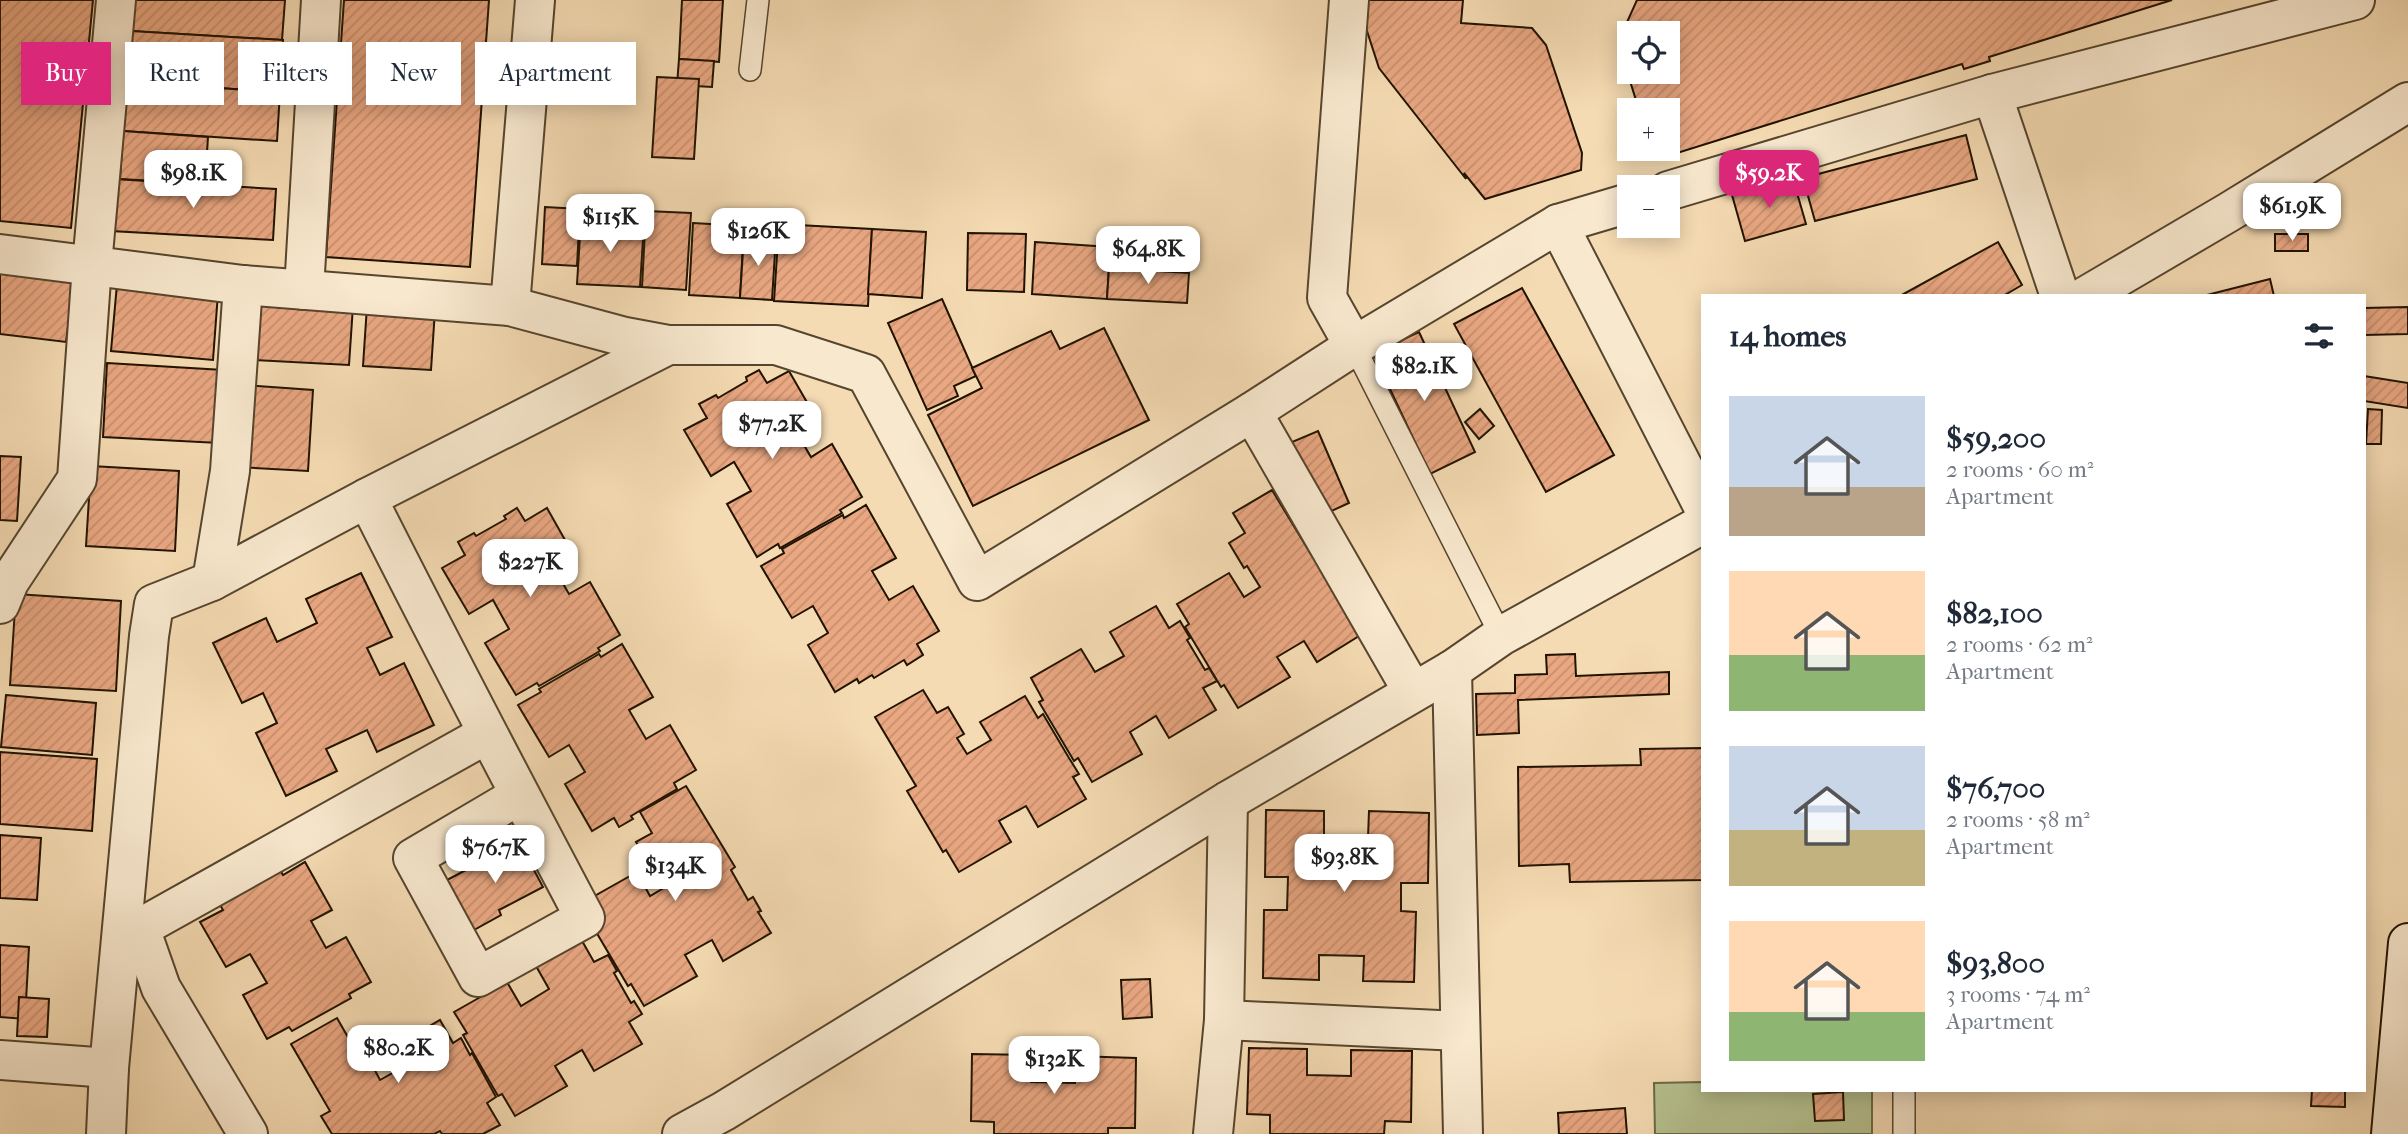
<!DOCTYPE html>
<html lang="en">
<head>
<meta charset="utf-8">
<style>
  body { margin:0; font-family:"IM FELL French Canon",serif; background:#f6f6f7; color:#1f2937; height:100vh; display:flex; flex-direction:column; font-size:26px; white-space:nowrap }
  * { box-sizing:border-box; margin:0 }
  p { font-size:23px; color:#747a83 }
  .icon { flex:none; width:38px; height:38px; fill:none; stroke:currentColor; stroke-width:2; stroke-linecap:round; stroke-linejoin:round }
  .map { position:relative; flex:1; overflow:hidden }
  .panel { position:absolute; left:1701px; top:294px; width:665px; height:798px; display:flex; flex-direction:column; background:#fff; border-radius:0px; box-shadow:0 4px 18px #0003 }
  .panel>* { flex:none }
  .guide { position:absolute; left:21px; top:42px; width:665px; height:63px; display:flex; gap:14px }
  .controls { position:absolute; left:1617px; top:21px; display:grid; gap:14px }
  .controls a { display:grid; place-items:center; width:63px; height:63px; border-radius:0px; background:#fff; box-shadow:0 4px 18px #0003; font-size:35px }
  .price { position:absolute; translate:-50% -60px; padding:0 16px; border-radius:14px; background:#fff; color:#222; font-size:23px; line-height:46px; filter:drop-shadow(0 2px 4px #0008) }
  .price::after { content:''; position:absolute; left:50%; top:42px; width:21px; height:16px; margin-left:-10px; background:inherit; clip-path:polygon(0 0,100% 0,50% 100%) }
  .price.on { background:#db2777; color:#fff }
  ul { padding:0; list-style:none }
  li { display:flex; align-items:center; gap:21px; height:175px; padding:0 28px }
  li span { display:grid; place-items:center; flex:none; width:196px; height:140px; border-radius:0px; color:#555 }
  li>.icon { margin-inline-start:auto }
  span .icon { width:84px; height:84px; fill:#fffc; stroke-width:1 }
  li b { font-size:30px }
  h2 { display:flex; justify-content:space-between; align-items:center; height:84px; padding:0 28px; font-size:30px }
  .tag { padding:0 24px; border-radius:0px; background:#fff; box-shadow:0 4px 18px #0003; font-size:24px; line-height:63px }
  .tag.on { background:#db2777; color:#fff }
  .map>svg:first-child { display:block }
  .grass { fill:#b6c190; stroke:#6c6a48; stroke-width:2 }
  .building { fill:url(#building-hatch); stroke:#211301; stroke-width:2; fill-rule:evenodd }
  .lines { fill:none; stroke-linecap:round; stroke-linejoin:round }
  .lane-casing { stroke:#56452e; stroke-width:24 }
  .street-casing { stroke:#56452e; stroke-width:42 }
  .secondary-casing { stroke:#211301; stroke-width:42 }
  .lane { stroke:#f8e8ce; stroke-width:21 }
  .street { stroke:#f8e8ce; stroke-width:38 }
  .secondary { stroke:#f8e8ce; stroke-width:38 }
</style>
</head>
<body>
<div class="map">
<svg width="2408" height="1134" viewBox="0 0 2408 1134">
  <defs>
    <pattern id="building-hatch" width="6" height="6" patternUnits="userSpaceOnUse" patternTransform="scale(1.75)"><rect width="6" height="6" fill="#e9a782"/><path d="M-1 1l2-2M0 6l6-6M5 7l2-2" fill="none" stroke="#c88f6e"/></pattern>
  </defs>
  <rect width="100%" height="100%" fill="#f5dbb3"/>
  <filter id="stains"><feTurbulence type="fractalNoise" baseFrequency=".00286" numOctaves="4"/><feColorMatrix values="0 0 0 0 .2 0 0 0 0 .09 0 0 0 0 .02 0 0 0 .5 -.17"/></filter>
  <radialGradient id="worn" r=".72"><stop offset=".6" stop-color="#630" stop-opacity="0"/><stop offset="1" stop-color="#630" stop-opacity=".3"/></radialGradient>
  <path class="grass" d="M1703 1082V1090H1872V1134H1655L1654 1083Z"/>
  <g class="building">
    <path d="M0 0H93L71 228 0 221Z"/>
    <path d="M133 0H285L282 40 131 31Z"/>
    <path d="M344 0H489L470 267 326 257Z"/>
    <path d="M682 0H723L719 62 679 59Z"/>
    <path d="M1350 0H1463L1461 23 1532 28 1546 45 1582 153 1581 170 1485 199 1464 173 1466 179 1379 68 1365 25Z"/>
    <path d="M1637 0H2172L1989 57 1990 61 1964 69 1962 64 1674 154 1662 149H1668V110H1639L1618 42ZM1629 33H1668V72H1629Z"/>
    <path d="M131 31 283 40 280 92 128 82Z"/>
    <path d="M679 59 714 61 712 87 677 85Z"/>
    <path d="M657 77 699 79 694 159 652 157Z"/>
    <path d="M126 82 280 92 277 141 123 131Z"/>
    <path d="M123 131 208 137 205 184 120 179Z"/>
    <path d="M1966 135 1977 179 1815 221 1803 178Z"/>
    <path d="M114 179 276 189 273 240 111 231Z"/>
    <path d="M1793 179 1806 224 1745 241 1732 195Z"/>
    <path d="M545 207 580 209 577 266 542 264Z"/>
    <path d="M646 211 691 213 686 290 642 287Z"/>
    <path d="M581 220 644 223 640 287 577 284Z"/>
    <path d="M693 223 744 226 740 298 689 295Z"/>
    <path d="M779 224 872 229 868 306 774 301Z"/>
    <path d="M872 229 926 232 922 298 868 294Z"/>
    <path d="M968 233 1026 234 1024 292 967 290Z"/>
    <rect x="2275" y="234" width="33" height="17"/>
    <path d="M744 235 776 237 772 300 740 298Z"/>
    <path d="M1035 242 1110 247 1107 299 1032 294Z"/>
    <path d="M1998 242 2022 285 2003 296H1900Z"/>
    <path d="M1109 268 1189 273 1187 303 1107 299Z"/>
    <path d="M0 271 74 280 66 342 0 334Z"/>
    <path d="M2270 279 2274 296H2203Z"/>
    <path d="M117 284 218 293 213 360 111 351Z"/>
    <path d="M1522 288 1614 455 1546 492 1454 324Z"/>
    <path d="M942 299 976 376 954 386 958 396 927 410 888 323Z"/>
    <path d="M257 300 353 306 349 365 253 360Z"/>
    <path d="M367 306 435 310 431 370 363 366Z"/>
    <path d="M2408 307V334L2364 335V308Z"/>
    <path d="M1104 328 1149 420 973 506 928 415 982 388 972 368 1051 331 1060 349Z"/>
    <path d="M1419 332 1475 452 1430 474 1373 353Z"/>
    <path d="M107 363 223 370 219 443 103 437Z"/>
    <path d="M759 370 767 383 789 371 816 418 795 430 811 457 832 444 862 497 840 510 842 513 780 548 778 544 757 557 727 504 751 491 734 462 711 476 684 430 707 418 699 404 716 395 718 398 747 381 746 377Z"/>
    <path d="M2364 376 2408 383V408L2364 401Z"/>
    <path d="M243 385 313 390 308 471 238 467Z"/>
    <path d="M1480 409 1494 426 1479 439 1465 422Z"/>
    <path d="M2368 409 2382 410 2381 444H2366Z"/>
    <path d="M1318 431 1349 503 1316 518 1285 445Z"/>
    <path d="M0 456 21 457 17 521 0 520Z"/>
    <path d="M91 466 179 471 175 551 86 546Z"/>
    <path d="M1272 490 1312 556 1314 555 1350 613 1346 615 1359 636 1317 662 1304 641 1277 657 1290 677 1238 708 1224 685 1221 687 1185 627 1189 624 1177 604 1229 573 1244 597 1260 587 1247 566 1244 568 1229 543 1245 533 1233 513Z"/>
    <path d="M866 505 896 558 872 571 889 600 913 586 939 631 917 644 923 655 907 665 904 660 874 678 872 675 859 683 857 679 835 692 808 645 828 633 813 606 792 618 761 566 784 553 782 549 843 515 844 518Z"/>
    <path d="M517 508 525 521 547 508 574 556 554 568 569 594 590 582 620 635 598 648 600 651 539 686 537 683 516 695 485 643 509 629 493 600 469 614 442 568 465 555 458 542 474 533 476 536 506 519 504 516Z"/>
    <path d="M361 573 392 637 367 648 380 675 404 663 434 725 377 752 367 730 326 749 337 771 286 796 256 733 277 723 263 693 242 703 213 643 266 618 277 642 317 623 306 599Z"/>
    <path d="M16 594 121 601 116 691 10 685Z"/>
    <path d="M1156 606 1169 628 1180 621 1190 638 1187 640 1205 670 1209 668 1217 681 1203 688 1216 710 1169 738 1156 716 1130 732 1142 754 1092 782 1078 758 1074 761 1039 702 1043 700 1031 678 1081 649 1095 672 1124 656 1110 632Z"/>
    <path d="M622 644 653 697 629 710 646 739 670 725 696 770 674 783 677 789 631 816 633 819 619 827 614 818 592 831 565 784 585 772 569 745 549 757 518 705 541 692 539 689 599 654 601 657Z"/>
    <path d="M1575 654 1576 676 1669 672V694L1518 700 1519 733 1477 735 1476 694 1515 693V675L1547 674 1546 655Z"/>
    <path d="M923 690 937 713 948 707 964 734 957 738 967 754 991 740 980 722 1025 696 1038 718 1043 714 1069 758 1079 774 1073 777 1086 799 1038 827 1026 806 999 821 1011 842 959 872 946 850 943 852 907 791 916 786 875 717Z"/>
    <path d="M6 695 96 703 92 755 1 747Z"/>
    <path d="M1703 748V880L1570 882 1569 864 1519 866 1518 767 1641 765 1640 749Z"/>
    <path d="M0 752 97 759 92 831 0 824Z"/>
    <path d="M686 786 735 867 731 870 748 900 753 897 761 911 758 912 771 933 723 961 712 940 685 955 697 976 644 1006 631 984 628 986 592 925 584 902 637 872 650 896 667 886 655 865 650 867 636 842 652 833 640 812Z"/>
    <path d="M1266 810 1324 811V837L1368 838 1369 811 1429 813 1428 883H1401V911L1416 912 1414 982 1363 981 1364 956 1319 955V980L1263 978 1264 910H1287L1288 877H1265Z"/>
    <path d="M0 835 41 838 37 900 0 898Z"/>
    <path d="M519 842 543 887 499 910 501 915 474 930 447 880Z"/>
    <path d="M275 861 283 875 305 862 332 910 311 921 326 948 346 937 371 982 349 994 351 998 292 1031 289 1027 267 1039 243 995 267 983 250 954 226 967 200 922 223 910 215 896Z"/>
    <path d="M581 939 594 962 608 955 617 971 614 973 631 1003 634 1001 642 1014 629 1022 642 1044 594 1071 582 1050 555 1066 567 1086 515 1116 502 1094 498 1096 463 1035 467 1033 454 1012 507 982 521 1006 549 989 536 966Z"/>
    <path d="M0 945 29 947 25 1019 0 1017Z"/>
    <path d="M1150 979 1152 1017 1123 1019 1121 980Z"/>
    <path d="M19 997 49 999 47 1037 17 1036Z"/>
    <path d="M337 1018 349 1039 362 1031 378 1059 371 1063 380 1080 405 1066 394 1047 440 1020 453 1043 461 1038 470 1055 472 1053 496 1097 487 1103 500 1125 483 1134H442L440 1131 434 1134H332L321 1116 330 1111 291 1044Z"/>
    <path d="M1249 1048 1307 1049V1075L1351 1076V1050L1412 1051 1411 1122 1385 1121 1384 1134H1270V1115L1247 1114Z"/>
    <path d="M972 1054 1031 1055V1082L1075 1083V1056L1136 1058 1135 1128H1108V1134H994V1122L971 1121Z"/>
    <path d="M2312 1090H2345V1107L2311 1106Z"/>
    <path d="M1843 1092 1844 1120 1815 1121 1813 1094Z"/>
    <path d="M1625 1108 1627 1134H1559L1558 1113Z"/>
  </g>
  <g class="lines">
    <g class="lane-casing">
      <g id="lane">
        <path d="M750 70 758 0"/>
        <path d="M1354 346 1501 636"/>
        <path d="M1904 1134V1090"/>
      </g>
    </g>
    <g class="street-casing">
      <g id="street">
        <path d="M1349 0 1327 298 1354 346"/>
        <path d="M1992 94 2060 296"/>
        <path d="M1668 191 1992 94 2355 0"/>
        <path d="M1558 224 1703 506"/>
        <path d="M0 254 243 285 510 306 535 0"/>
        <path d="M304 290 321 0"/>
        <path d="M2086 296 2229 212 2408 102"/>
        <path d="M510 306 625 337 668 345"/>
        <path d="M1252 412 1413 692"/>
        <path d="M367 498C438 639 511 778 585 918L478 977 413 858 520 795"/>
        <path d="M212 581 230 471 243 285"/>
        <path d="M0 604 9 582 77 479 92 265 116 0"/>
        <path d="M1452 670 1463 1134"/>
        <path d="M1224 1020 1460 1031"/>
        <path d="M0 1060 109 1068 106 1134"/>
        <path d="M109 1068 149 636 154 604 212 581 367 498 668 345H776L866 374 977 581 1252 412 1354 346 1558 224 1629 203"/>
        <path d="M248 1134 161 988 140 928 487 734"/>
        <path d="M682 1134 724 1111 1228 801 1452 670 1501 636 1703 524"/>
        <path d="M1213 1134 1224 1020 1228 801"/>
      </g>
    </g>
    <g class="secondary-casing">
      <path id="secondary" d="M2391 1134 2408 943"/>
    </g>
    <use href="#lane" class="lane"/>
    <use href="#street" class="street"/>
    <use href="#secondary" class="secondary"/>
  </g>
  <rect width="100%" height="100%" filter="url(#stains)"/>
  <rect width="100%" height="100%" fill="url(#worn)"/>
</svg>
<div class="controls">
<a><svg class="icon" aria-label="locate" viewBox="0 0 24 24"><circle cx="12" cy="12" r="6"/><path d="M12 2v4M12 18v4M2 12h4M18 12h4"/></svg></a>
<a>+</a>
<a>−</a>
</div>
<b class="price" style="left:193px;top:210px">$98.1K</b>
<b class="price on" style="left:1769px;top:210px">$59.2K</b>
<b class="price" style="left:2292px;top:243px">$61.9K</b>
<b class="price" style="left:610px;top:254px">$115K</b>
<b class="price" style="left:758px;top:268px">$126K</b>
<b class="price" style="left:1148px;top:286px">$64.8K</b>
<b class="price" style="left:1424px;top:403px">$82.1K</b>
<b class="price" style="left:772px;top:461px">$77.2K</b>
<b class="price" style="left:530px;top:599px">$227K</b>
<b class="price" style="left:495px;top:885px">$76.7K</b>
<b class="price" style="left:1344px;top:894px">$93.8K</b>
<b class="price" style="left:675px;top:903px">$134K</b>
<b class="price" style="left:398px;top:1085px">$80.2K</b>
<b class="price" style="left:1054px;top:1096px">$132K</b>
<div class="guide">
<a class="tag on">Buy</a>
<a class="tag">Rent</a>
<a class="tag">Filters</a>
<a class="tag">New</a>
<a class="tag">Apartment</a>
</div>
<section class="panel">
<h2>14 homes<svg class="icon" aria-label="filters" viewBox="0 0 24 24"><path d="M4 7h16M4 17h16"/><circle cx="9" cy="7" r="2"/><circle cx="15" cy="17" r="2"/></svg></h2>
<ul>
<li><span style="background:linear-gradient(#c9d6e8 65%,#b9a48a 0)"><svg class="icon" aria-label="home" viewBox="0 0 24 24"><path d="M3 11l9-7 9 7M6 9v11h12V9"/></svg></span><div><b>$59,200</b><p>2 rooms · 60 m²</p><p>Apartment</p></div></li>
<li><span style="background:linear-gradient(#ffd9b3 60%,#8fb573 0)"><svg class="icon" aria-label="home" viewBox="0 0 24 24"><path d="M3 11l9-7 9 7M6 9v11h12V9"/></svg></span><div><b>$82,100</b><p>2 rooms · 62 m²</p><p>Apartment</p></div></li>
<li><span style="background:linear-gradient(#c9d6e8 60%,#c2b280 0)"><svg class="icon" aria-label="home" viewBox="0 0 24 24"><path d="M3 11l9-7 9 7M6 9v11h12V9"/></svg></span><div><b>$76,700</b><p>2 rooms · 58 m²</p><p>Apartment</p></div></li>
<li><span style="background:linear-gradient(#ffd9b3 65%,#8fb573 0)"><svg class="icon" aria-label="home" viewBox="0 0 24 24"><path d="M3 11l9-7 9 7M6 9v11h12V9"/></svg></span><div><b>$93,800</b><p>3 rooms · 74 m²</p><p>Apartment</p></div></li>
</ul>
</section>
</div>
</body>
</html>
